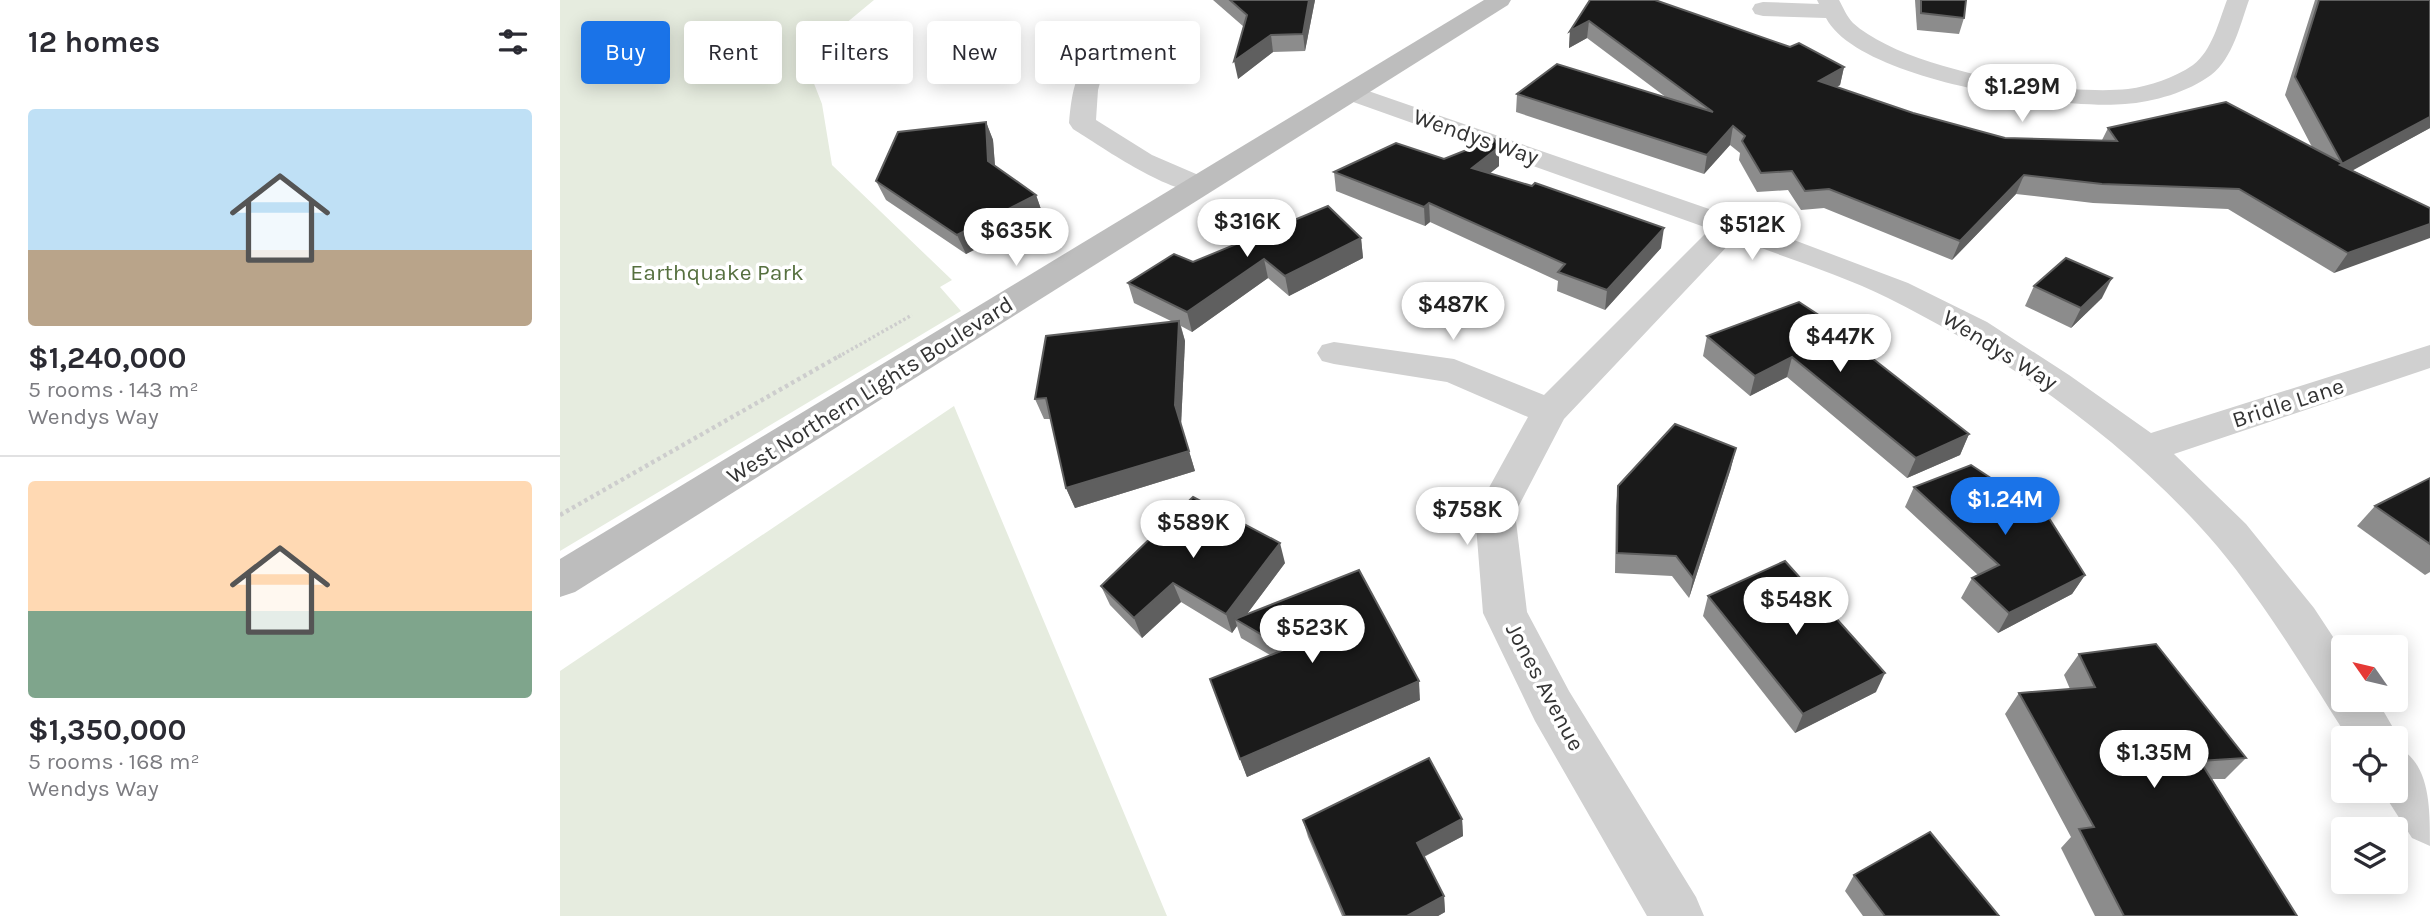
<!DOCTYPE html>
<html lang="en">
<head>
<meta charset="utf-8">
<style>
  body { margin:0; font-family:Karla,sans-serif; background:#f7f7f7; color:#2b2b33; height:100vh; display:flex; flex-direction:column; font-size:26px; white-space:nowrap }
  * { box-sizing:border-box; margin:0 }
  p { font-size:23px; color:#7c7c81 }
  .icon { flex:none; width:38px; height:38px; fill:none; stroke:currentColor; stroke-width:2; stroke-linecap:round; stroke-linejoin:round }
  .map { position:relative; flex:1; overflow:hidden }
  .side { display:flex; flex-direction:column; background:#fff; width:560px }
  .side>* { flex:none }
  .banner { position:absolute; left:21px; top:21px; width:665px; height:63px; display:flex; gap:14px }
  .needle { width:46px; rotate:304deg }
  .buttons { position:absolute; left:1771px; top:635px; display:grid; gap:14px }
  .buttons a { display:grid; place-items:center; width:77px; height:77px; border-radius:7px; background:#fff; box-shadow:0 4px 18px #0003; font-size:35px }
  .price { position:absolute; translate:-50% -60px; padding:0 16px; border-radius:24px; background:#fff; color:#222; font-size:23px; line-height:46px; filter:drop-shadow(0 2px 4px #0008) }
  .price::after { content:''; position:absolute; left:50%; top:42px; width:21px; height:16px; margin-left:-10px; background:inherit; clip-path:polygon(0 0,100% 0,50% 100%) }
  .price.selected { background:#1a73e8; color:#fff }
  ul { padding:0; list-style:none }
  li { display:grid; align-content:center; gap:14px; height:371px; padding:0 28px }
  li+li { border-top:2px solid #e1e1e2 }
  li span { display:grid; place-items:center; height:217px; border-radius:7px; color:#555 }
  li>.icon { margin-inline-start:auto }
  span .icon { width:126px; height:126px; fill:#fffc; stroke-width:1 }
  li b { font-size:30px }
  h2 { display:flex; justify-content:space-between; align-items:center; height:84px; padding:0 28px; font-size:30px }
  .tag { padding:0 24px; border-radius:7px; background:#fff; box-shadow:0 4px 18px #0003; font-size:24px; line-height:63px }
  .tag.selected { background:#1a73e8; color:#fff }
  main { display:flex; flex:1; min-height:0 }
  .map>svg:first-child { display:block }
  .green { fill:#e6ecdf }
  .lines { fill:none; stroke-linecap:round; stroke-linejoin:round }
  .path-far1 { stroke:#cdcdcd; stroke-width:3.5; stroke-dasharray:2.5 2.5; stroke-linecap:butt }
  .path { stroke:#cdcdcd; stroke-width:4.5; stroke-dasharray:3.5 3.5; stroke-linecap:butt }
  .street { fill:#d0d0d0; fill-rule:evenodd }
  .secondary { fill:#bdbdbd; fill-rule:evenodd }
  .wall { fill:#8c8c8c }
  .shaded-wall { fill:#5f5f5f }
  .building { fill:#1a1a1a; stroke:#5f5f5f; stroke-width:2 }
  .labels { text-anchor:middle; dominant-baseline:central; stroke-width:7; stroke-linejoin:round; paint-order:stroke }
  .street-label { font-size:23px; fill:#333; stroke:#fff }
  .park-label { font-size:23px; fill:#56703f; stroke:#fff }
</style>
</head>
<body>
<main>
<section class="side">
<h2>12 homes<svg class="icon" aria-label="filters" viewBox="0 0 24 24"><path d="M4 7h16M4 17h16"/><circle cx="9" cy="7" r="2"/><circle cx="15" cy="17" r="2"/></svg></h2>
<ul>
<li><span style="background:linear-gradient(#bfe0f5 65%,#b9a48a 0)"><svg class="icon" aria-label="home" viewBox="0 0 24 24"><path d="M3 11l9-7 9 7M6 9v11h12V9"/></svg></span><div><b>$1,240,000</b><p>5 rooms · 143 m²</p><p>Wendys Way</p></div></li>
<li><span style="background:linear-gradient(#ffd9b3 60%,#7fa58c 0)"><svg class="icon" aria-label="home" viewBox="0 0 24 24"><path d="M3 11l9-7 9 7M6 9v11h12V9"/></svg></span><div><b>$1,350,000</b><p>5 rooms · 168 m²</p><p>Wendys Way</p></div></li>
</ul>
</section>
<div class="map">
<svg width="1870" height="916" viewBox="0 0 1870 916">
  <rect width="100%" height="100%" fill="#fff"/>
  <g class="green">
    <path d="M0 0H314L244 58 262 104 272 165 392 280 380 287 401 311 0 551Z"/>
    <path d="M394 406 607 916H0V671Z"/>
  </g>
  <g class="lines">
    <path class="path-far1" d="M278 357 352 315"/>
    <path class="path" d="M0 515 281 355"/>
    <g class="street">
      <path d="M1257 0H1279C1283 7 1287 17 1293 23 1345 70 1499 96 1568 89 1590 86 1614 78 1633 65 1652 51 1659 21 1667 0H1689C1680 25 1673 58 1651 75 1628 92 1594 102 1565 104 1500 110 1298 80 1266 18L1203 16 1195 14 1192 9 1195 4 1203 2 1259 4Z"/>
      <path d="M573 31 581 33 585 38 543 72 538 90 536 120 592 155 650 180 654 186 650 192C617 200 542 147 513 129L509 123C512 91 515 66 544 46 553 40 562 34 573 31Z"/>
      <path d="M791 85 1181 220 1348 283 1427 322 1509 375 1591 433 1870 345V368L1614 454 1686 524 1754 608 1783 652V700H1817L1839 738 1836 746V738H1788C1747 674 1707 606 1657 546 1568 442 1450 359 1328 298 1280 274 1225 258 1175 238L1004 419 955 513 967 612 1009 691 1136 897 1144 916H1087L975 721 923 613 915 513 968 417 887 382 774 364 762 361 757 353 762 345 774 342 894 359 984 395 1150 229 782 98 778 93 782 88Z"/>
      <path d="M1836 746C1870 763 1870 805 1870 846L1852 838 1822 791H1836Z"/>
    </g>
    <path class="secondary" d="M924 0H951L948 5 15 592 0 597V559Z"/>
  </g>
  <g class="wall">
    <path d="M653 0H755L745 51 713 52 678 79 684 27Z"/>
    <path d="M1030 0 1284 67 1280 85 1277 87 1353 113 1445 138 1542 140 1548 128 1752 147 1725 95 1755 0H1870V128L1792 170 1870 208 1774 273 1668 209 1533 203 1456 194 1392 260 1264 208 1241 210 1228 190 1197 192 1179 160 1180 153 1170 145 1144 174 956 112 957 94 1107 98 1027 38 1009 48 1010 31Z"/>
    <path d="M1355 0H1406L1404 18 1399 34 1357 30Z"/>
    <path d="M426 122 433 140 435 166 476 195 483 215 406 254 326 200 316 181Z"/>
    <path d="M939 147V166L930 173 1101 248 1045 310 997 291 998 281 870 222 865 226 776 191 774 172 884 159Z"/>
    <path d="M801 238 803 258 729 296 708 278 632 332 621 326 625 341 621 425 635 471 515 508 506 488 491 419H484L475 399 613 322 574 303 568 283 633 262Z"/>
    <path d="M1474 286 1542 298 1511 328 1465 306Z"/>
    <path d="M1282 335 1409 434 1400 455 1347 478 1227 377 1190 396 1143 356 1147 336Z"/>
    <path d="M1171 468 1129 598 1112 576 1055 573 1056 506 1058 486Z"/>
    <path d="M1870 478V572L1865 575 1797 526 1815 506Z"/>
    <path d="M1354 487 1525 575 1512 594 1438 633 1401 598 1412 578 1418 575 1345 507Z"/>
    <path d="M725 563 687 614 860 700 687 777 650 679 710 655 681 638 677 626 672 633 621 602 582 638 550 605 541 586Z"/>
    <path d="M1148 596 1316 692 1235 733 1143 616Z"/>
    <path d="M1519 654 1686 758 1665 779H1652L1737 916H1535L1501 848 1511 837 1445 714 1459 693 1510 689 1504 675Z"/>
    <path d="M902 819 903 836 864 857 884 896 885 912 878 916H782L748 837 743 820Z"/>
    <path d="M1294 875 1439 916H1303L1285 891Z"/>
  </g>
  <g class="shaded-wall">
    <path d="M749 0H755L745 51 743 34Z"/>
    <path d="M1029 21 1027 38 1009 48 1010 31Z"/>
    <path d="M711 35 713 52 678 79 674 61Z"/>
    <path d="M1284 67 1280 85 1254 99 1259 81Z"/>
    <path d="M1870 117V128L1768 184 1780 165Z"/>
    <path d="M426 122 433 140 436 180 428 161Z"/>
    <path d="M1173 126 1170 145 1144 174 1147 155Z"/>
    <path d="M939 147V166L913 187 912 168Z"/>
    <path d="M1464 175 1456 194 1392 260 1400 241Z"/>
    <path d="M476 195 483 215 406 254 397 235Z"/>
    <path d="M869 203 870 222 865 226 864 207Z"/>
    <path d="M1870 224V238L1774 273 1788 253Z"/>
    <path d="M1104 228 1101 248 1045 310 1047 290Z"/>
    <path d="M801 238 803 258 729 296 725 276Z"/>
    <path d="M704 259 708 278 632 332 627 312Z"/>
    <path d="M1552 278 1542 298 1511 328 1521 308Z"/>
    <path d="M619 321 625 341 621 425 615 405Z"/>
    <path d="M1232 357 1227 377 1190 396 1195 376Z"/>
    <path d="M1409 434 1400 455 1347 478 1356 458Z"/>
    <path d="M1176 448 1171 468 1129 598 1133 578Z"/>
    <path d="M629 451 635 471 515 508 506 488Z"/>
    <path d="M720 543 725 563 681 622 675 619 677 626 672 633 666 614Z"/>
    <path d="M1525 575 1512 594 1438 633 1449 613Z"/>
    <path d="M613 583 621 602 582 638 574 618Z"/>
    <path d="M1325 673 1316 692 1235 733 1243 714Z"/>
    <path d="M859 681 860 700 687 777 680 759Z"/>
    <path d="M902 819 903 836 859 859 857 843Z"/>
    <path d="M884 896 885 912 878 916H847Z"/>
  </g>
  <g class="building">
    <path d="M670 0H749L743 34 711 35 674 61 687 15Z"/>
    <path d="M1030 0H1095L1230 47 1239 43 1284 67 1259 81 1353 113 1445 138 1557 141 1548 128 1666 102 1782 163 1735 77 1759 0H1870V117L1780 165 1870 208V224L1788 253 1679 189 1542 184 1464 175 1400 241 1269 189 1245 191 1232 171 1201 173 1182 141 1185 136 1173 126 1147 155 957 94 997 64 1153 112 1029 21 1010 31Z"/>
    <path d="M1361 0H1406L1404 18 1361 13Z"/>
    <path d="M426 122 428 161 476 195 397 235 316 181 338 132Z"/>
    <path d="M934 139 939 147 912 168 972 186 975 183 1104 228 1047 290 998 272 1005 264 869 203 864 207 774 172 836 143 884 159Z"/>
    <path d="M768 206 801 238 725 276 704 259 627 312 568 283 614 254 633 262Z"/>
    <path d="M1506 258 1552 278 1521 308 1474 286Z"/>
    <path d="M1239 302 1283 331 1280 333 1409 434 1356 458 1232 357 1195 376 1147 336Z"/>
    <path d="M619 321 615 405 629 451 506 488 486 398 475 399 486 336Z"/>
    <path d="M1115 424 1176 448 1133 578 1116 556 1057 553 1058 486Z"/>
    <path d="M1411 465 1487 515 1525 575 1449 613 1412 578 1439 565 1354 487Z"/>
    <path d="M1870 478V544L1815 506Z"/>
    <path d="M633 497 720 543 666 614 613 583 574 618 541 586Z"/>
    <path d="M1225 561 1325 673 1243 714 1148 596Z"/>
    <path d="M799 570 859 681 680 759 650 679 726 649 675 619Z"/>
    <path d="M1596 644 1686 758 1640 761 1737 916H1564L1519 829 1534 827 1459 693 1535 687 1519 654Z"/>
    <path d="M869 758 902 819 857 843 884 896 847 916H785L743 820Z"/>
    <path d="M1370 832 1439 916H1325L1294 875Z"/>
  </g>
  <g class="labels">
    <g class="street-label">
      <text transform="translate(916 137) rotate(19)">Wendys Way</text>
      <text transform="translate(1440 350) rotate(32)">Wendys Way</text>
      <text transform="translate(310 390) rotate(-32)">West Northern Lights Boulevard</text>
      <text transform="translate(1728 403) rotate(-18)">Bridle Lane</text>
      <text transform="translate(985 687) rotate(62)">Jones Avenue</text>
    </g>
    <g class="park-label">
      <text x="157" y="272">Earthquake Park</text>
    </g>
  </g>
</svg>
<div class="buttons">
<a><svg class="needle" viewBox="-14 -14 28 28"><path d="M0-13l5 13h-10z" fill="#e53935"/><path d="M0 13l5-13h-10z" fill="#7c7c81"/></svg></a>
<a><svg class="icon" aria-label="locate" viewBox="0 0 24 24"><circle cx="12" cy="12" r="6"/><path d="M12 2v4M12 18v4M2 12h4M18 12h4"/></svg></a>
<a><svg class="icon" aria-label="layers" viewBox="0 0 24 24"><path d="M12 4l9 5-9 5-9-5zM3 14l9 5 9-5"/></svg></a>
</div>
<b class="price" style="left:1462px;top:124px">$1.29M</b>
<b class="price" style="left:687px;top:259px">$316K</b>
<b class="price" style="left:1192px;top:262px">$512K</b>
<b class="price" style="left:456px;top:268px">$635K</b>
<b class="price" style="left:893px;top:342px">$487K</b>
<b class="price" style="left:1280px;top:374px">$447K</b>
<b class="price selected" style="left:1445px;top:537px">$1.24M</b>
<b class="price" style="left:907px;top:547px">$758K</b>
<b class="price" style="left:633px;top:560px">$589K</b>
<b class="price" style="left:1236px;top:637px">$548K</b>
<b class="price" style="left:752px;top:665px">$523K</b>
<b class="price" style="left:1594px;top:790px">$1.35M</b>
<div class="banner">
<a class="tag selected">Buy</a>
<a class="tag">Rent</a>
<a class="tag">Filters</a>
<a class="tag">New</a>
<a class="tag">Apartment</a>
</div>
</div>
</main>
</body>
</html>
